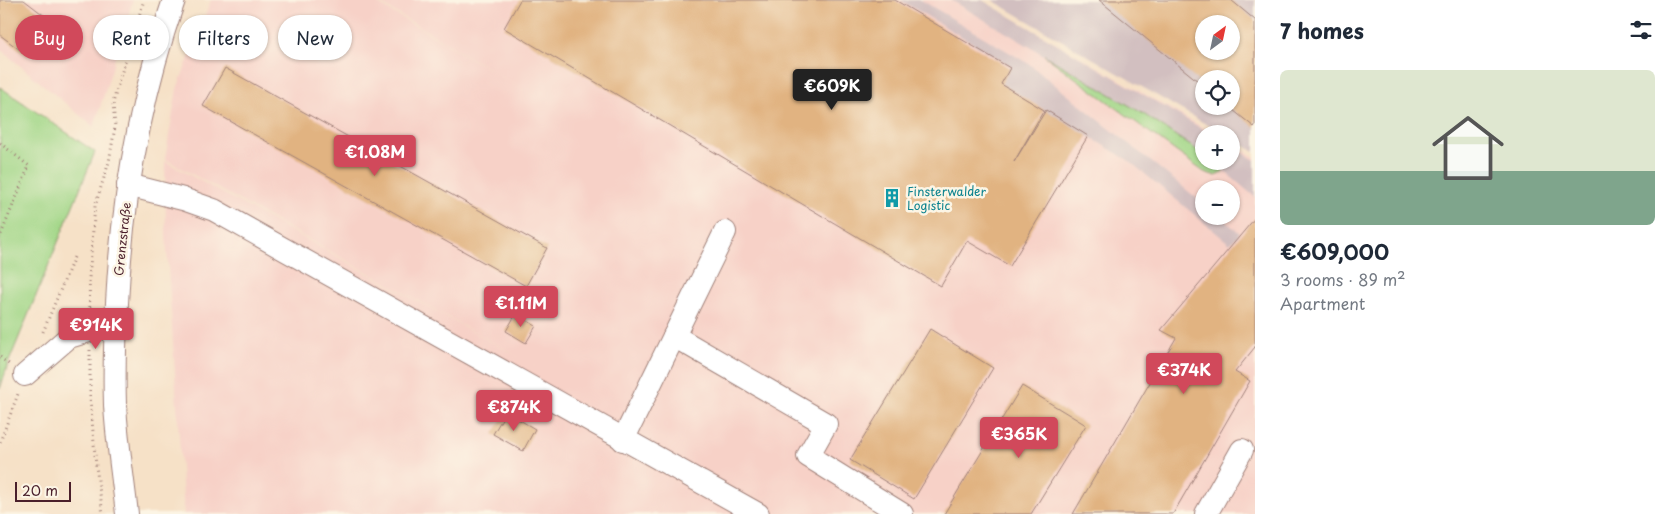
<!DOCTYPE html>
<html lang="en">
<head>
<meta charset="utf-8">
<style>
  body { margin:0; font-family:"Playpen Sans",sans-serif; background:#f6f6f7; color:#1f2937; height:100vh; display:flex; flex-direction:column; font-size:19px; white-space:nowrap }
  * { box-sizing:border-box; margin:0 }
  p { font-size:16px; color:#747a83 }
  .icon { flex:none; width:28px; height:28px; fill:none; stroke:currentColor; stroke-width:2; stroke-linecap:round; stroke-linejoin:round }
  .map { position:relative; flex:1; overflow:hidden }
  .sheet { display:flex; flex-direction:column; background:#fff; width:425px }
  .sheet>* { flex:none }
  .top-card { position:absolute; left:15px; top:15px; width:475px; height:45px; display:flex; gap:10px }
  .needle { width:32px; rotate:33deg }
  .buttons { position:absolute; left:1195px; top:15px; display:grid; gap:10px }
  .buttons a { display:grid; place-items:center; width:45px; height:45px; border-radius:50%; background:#fff; box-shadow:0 1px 4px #0004; font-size:25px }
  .scale { position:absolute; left:15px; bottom:12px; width:56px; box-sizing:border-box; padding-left:5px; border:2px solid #4a1f2b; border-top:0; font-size:14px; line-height:18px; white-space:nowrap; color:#4a1f2b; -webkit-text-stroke:4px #fcf5e5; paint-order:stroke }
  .price { position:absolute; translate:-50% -42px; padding:0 11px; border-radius:5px; background:#d1495b; color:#fff; font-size:16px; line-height:32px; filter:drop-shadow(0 1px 2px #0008) }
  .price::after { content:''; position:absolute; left:50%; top:30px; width:15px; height:11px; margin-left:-8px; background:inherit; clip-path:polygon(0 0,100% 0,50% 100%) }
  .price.active { background:#222; color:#fff }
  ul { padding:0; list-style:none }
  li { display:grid; align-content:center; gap:10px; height:265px; padding:0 25px }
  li+li { border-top:1px solid #e0e1e3 }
  li span { display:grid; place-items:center; height:155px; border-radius:8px; color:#555 }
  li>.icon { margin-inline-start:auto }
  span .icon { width:90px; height:90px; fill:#fffc; stroke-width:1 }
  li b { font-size:21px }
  h2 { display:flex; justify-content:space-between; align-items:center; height:60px; padding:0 25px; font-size:21px }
  .pill { padding:0 18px; border-radius:22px; background:#fff; box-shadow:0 1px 4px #0004; font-size:18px; line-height:45px }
  .pill.active { background:#d1495b; color:#fff }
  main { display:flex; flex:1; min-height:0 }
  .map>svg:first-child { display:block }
  .built { fill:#f7d1c7; fill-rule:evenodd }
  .industrial { fill:#d2bfc0; fill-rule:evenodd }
  .green { fill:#a0d686; stroke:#757a58 }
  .building { fill:#e1b381; fill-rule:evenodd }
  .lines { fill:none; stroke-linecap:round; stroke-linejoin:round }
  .minor-casing { stroke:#a08079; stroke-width:24 }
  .path { stroke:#a08079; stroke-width:3; stroke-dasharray:1 4; stroke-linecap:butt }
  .minor { stroke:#fff; stroke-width:22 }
  .labels { text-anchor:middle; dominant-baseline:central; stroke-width:5; stroke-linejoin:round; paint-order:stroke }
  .culture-label { font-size:12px; fill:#0d838f; stroke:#fcf5e5; text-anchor:start }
  .street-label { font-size:12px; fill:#4a1f2b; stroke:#fcf5e5 }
</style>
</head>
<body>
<main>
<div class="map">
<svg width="1255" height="514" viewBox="0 0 1255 514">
  <rect width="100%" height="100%" fill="#fcf5e5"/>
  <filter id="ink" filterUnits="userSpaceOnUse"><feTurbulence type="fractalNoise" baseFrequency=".02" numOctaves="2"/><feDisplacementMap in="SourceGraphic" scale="10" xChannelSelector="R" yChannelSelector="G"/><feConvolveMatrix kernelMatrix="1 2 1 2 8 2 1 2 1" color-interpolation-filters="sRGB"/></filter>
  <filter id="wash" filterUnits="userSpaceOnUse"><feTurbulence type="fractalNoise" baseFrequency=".0096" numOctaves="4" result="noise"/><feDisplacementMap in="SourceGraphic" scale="20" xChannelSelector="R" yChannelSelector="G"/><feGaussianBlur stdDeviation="1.12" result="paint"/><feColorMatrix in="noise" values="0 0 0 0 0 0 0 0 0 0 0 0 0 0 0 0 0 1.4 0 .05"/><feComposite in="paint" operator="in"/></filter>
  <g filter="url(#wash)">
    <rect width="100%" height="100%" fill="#f6e1c7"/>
    <g class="built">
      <path d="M0 0H133L94 127 0 49Z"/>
      <path d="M211 0H372L539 99 375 0H981L1214 134H1204V161H1231V144L1255 157V514H184L166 235 165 161 535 366 165 159 177 89ZM1204 189H1231V216H1204Z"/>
    </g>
    <g class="industrial">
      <path d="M900 0H921L1029 64 1204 204V216H1219L1240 233 1230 244 1128 160 1001 84 1011 66Z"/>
      <path d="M951 0H982L1211 134H1204V155L1142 113Z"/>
      <path d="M992 0H1255V152L1231 138V134H1223ZM1204 24H1231V51H1204ZM1204 79H1231V106H1204Z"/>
      <path d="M1231 146 1255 160V197L1212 161H1231Z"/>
    </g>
    <g class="green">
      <path d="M1044 55 1142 113 1204 155V161H1212L1224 171 1216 176 1204 172Z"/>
      <path d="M0 87 95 152 8 364 0 389Z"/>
    </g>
    <g id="blocks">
      <g class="building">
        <path d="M0 0H24L54 23 28 56 0 35Z"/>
        <path d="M520 0H895L1010 68 1001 84 1044 110 1014 162 1046 110 1088 136 1010 266 967 241 941 286 504 28Z"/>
        <path d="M1099 0H1231L1255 20V126L1254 127 1228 106H1231V79H1204V86ZM1204 24H1231V51H1204Z"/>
        <path d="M225 68 547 248 526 286 203 106Z"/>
        <path d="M1255 218V347L1235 372 1250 381 1173 514H1073L1176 338 1161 330Z"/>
        <path d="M516 314 536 326 526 343 506 331Z"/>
        <path d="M930 329 993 368 914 499 850 460Z"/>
        <path d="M1022 386 1086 425 1031 514H944Z"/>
        <path d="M506 412 535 429 523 451 493 434Z"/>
      </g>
    </g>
  </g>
  <g filter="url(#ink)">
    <use href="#blocks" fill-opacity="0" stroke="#a08079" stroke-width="1"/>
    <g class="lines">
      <g class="minor-casing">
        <g id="minor">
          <path d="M128 185 183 199 214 210 758 514"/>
          <path d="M674 336 826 424 808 456 902 514"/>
          <path d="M25 375 69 337 116 323"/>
          <path d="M623 440 725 232"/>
          <path d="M127 514C123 478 117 441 115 405 114 371 115 337 117 303 122 200 140 98 174 0"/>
          <path d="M1206 514 1242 450"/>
        </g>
      </g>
      <g class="path">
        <path d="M0 143 29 166 0 237"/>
        <path d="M90 312 89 278 95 206 109 162 115 127 113 103 119 81 144 0"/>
        <path d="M43 332 74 257"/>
        <path d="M90 350V397L96 466 103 514"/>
        <path d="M0 357 10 365"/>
        <path d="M0 442 18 394"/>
      </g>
      <use href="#minor" class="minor"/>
    </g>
  </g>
  <defs>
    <g id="building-bare" transform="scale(1.5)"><path d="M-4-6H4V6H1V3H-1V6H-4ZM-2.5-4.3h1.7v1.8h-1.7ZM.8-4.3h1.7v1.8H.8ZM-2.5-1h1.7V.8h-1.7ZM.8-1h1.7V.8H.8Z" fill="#0f9aa8" stroke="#fcf5e5" stroke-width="2.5" paint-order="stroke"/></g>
  </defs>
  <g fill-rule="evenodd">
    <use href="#building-bare" x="892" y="198"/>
  </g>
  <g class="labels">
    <g class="culture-label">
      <text x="907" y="191">Finsterwalder<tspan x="907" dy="14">Logistic</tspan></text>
    </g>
    <g class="street-label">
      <text transform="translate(122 239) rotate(-84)">Grenzstraße</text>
    </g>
  </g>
</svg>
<div class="buttons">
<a><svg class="needle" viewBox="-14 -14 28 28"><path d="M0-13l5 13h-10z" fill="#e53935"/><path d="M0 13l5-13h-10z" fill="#747a83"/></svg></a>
<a><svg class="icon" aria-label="locate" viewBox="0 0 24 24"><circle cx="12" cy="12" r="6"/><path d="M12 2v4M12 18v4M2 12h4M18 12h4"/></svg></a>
<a>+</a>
<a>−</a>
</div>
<div class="scale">20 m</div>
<b class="price active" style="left:832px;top:111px">€609K</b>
<b class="price" style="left:375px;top:177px">€1.08M</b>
<b class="price" style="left:521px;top:328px">€1.11M</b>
<b class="price" style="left:96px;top:350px">€914K</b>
<b class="price" style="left:1184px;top:395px">€374K</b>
<b class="price" style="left:514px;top:432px">€874K</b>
<b class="price" style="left:1019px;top:459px">€365K</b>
<div class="top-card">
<a class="pill active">Buy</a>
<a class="pill">Rent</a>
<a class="pill">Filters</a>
<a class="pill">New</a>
</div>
</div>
<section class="sheet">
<h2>7 homes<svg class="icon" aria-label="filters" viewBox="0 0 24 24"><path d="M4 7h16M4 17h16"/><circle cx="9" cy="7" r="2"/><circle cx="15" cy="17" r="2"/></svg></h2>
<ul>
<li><span style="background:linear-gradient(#dfe7d0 65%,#7fa58c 0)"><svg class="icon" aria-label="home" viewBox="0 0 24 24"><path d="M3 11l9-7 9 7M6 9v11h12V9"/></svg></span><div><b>€609,000</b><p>3 rooms · 89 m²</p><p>Apartment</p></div></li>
</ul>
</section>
</main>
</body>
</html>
